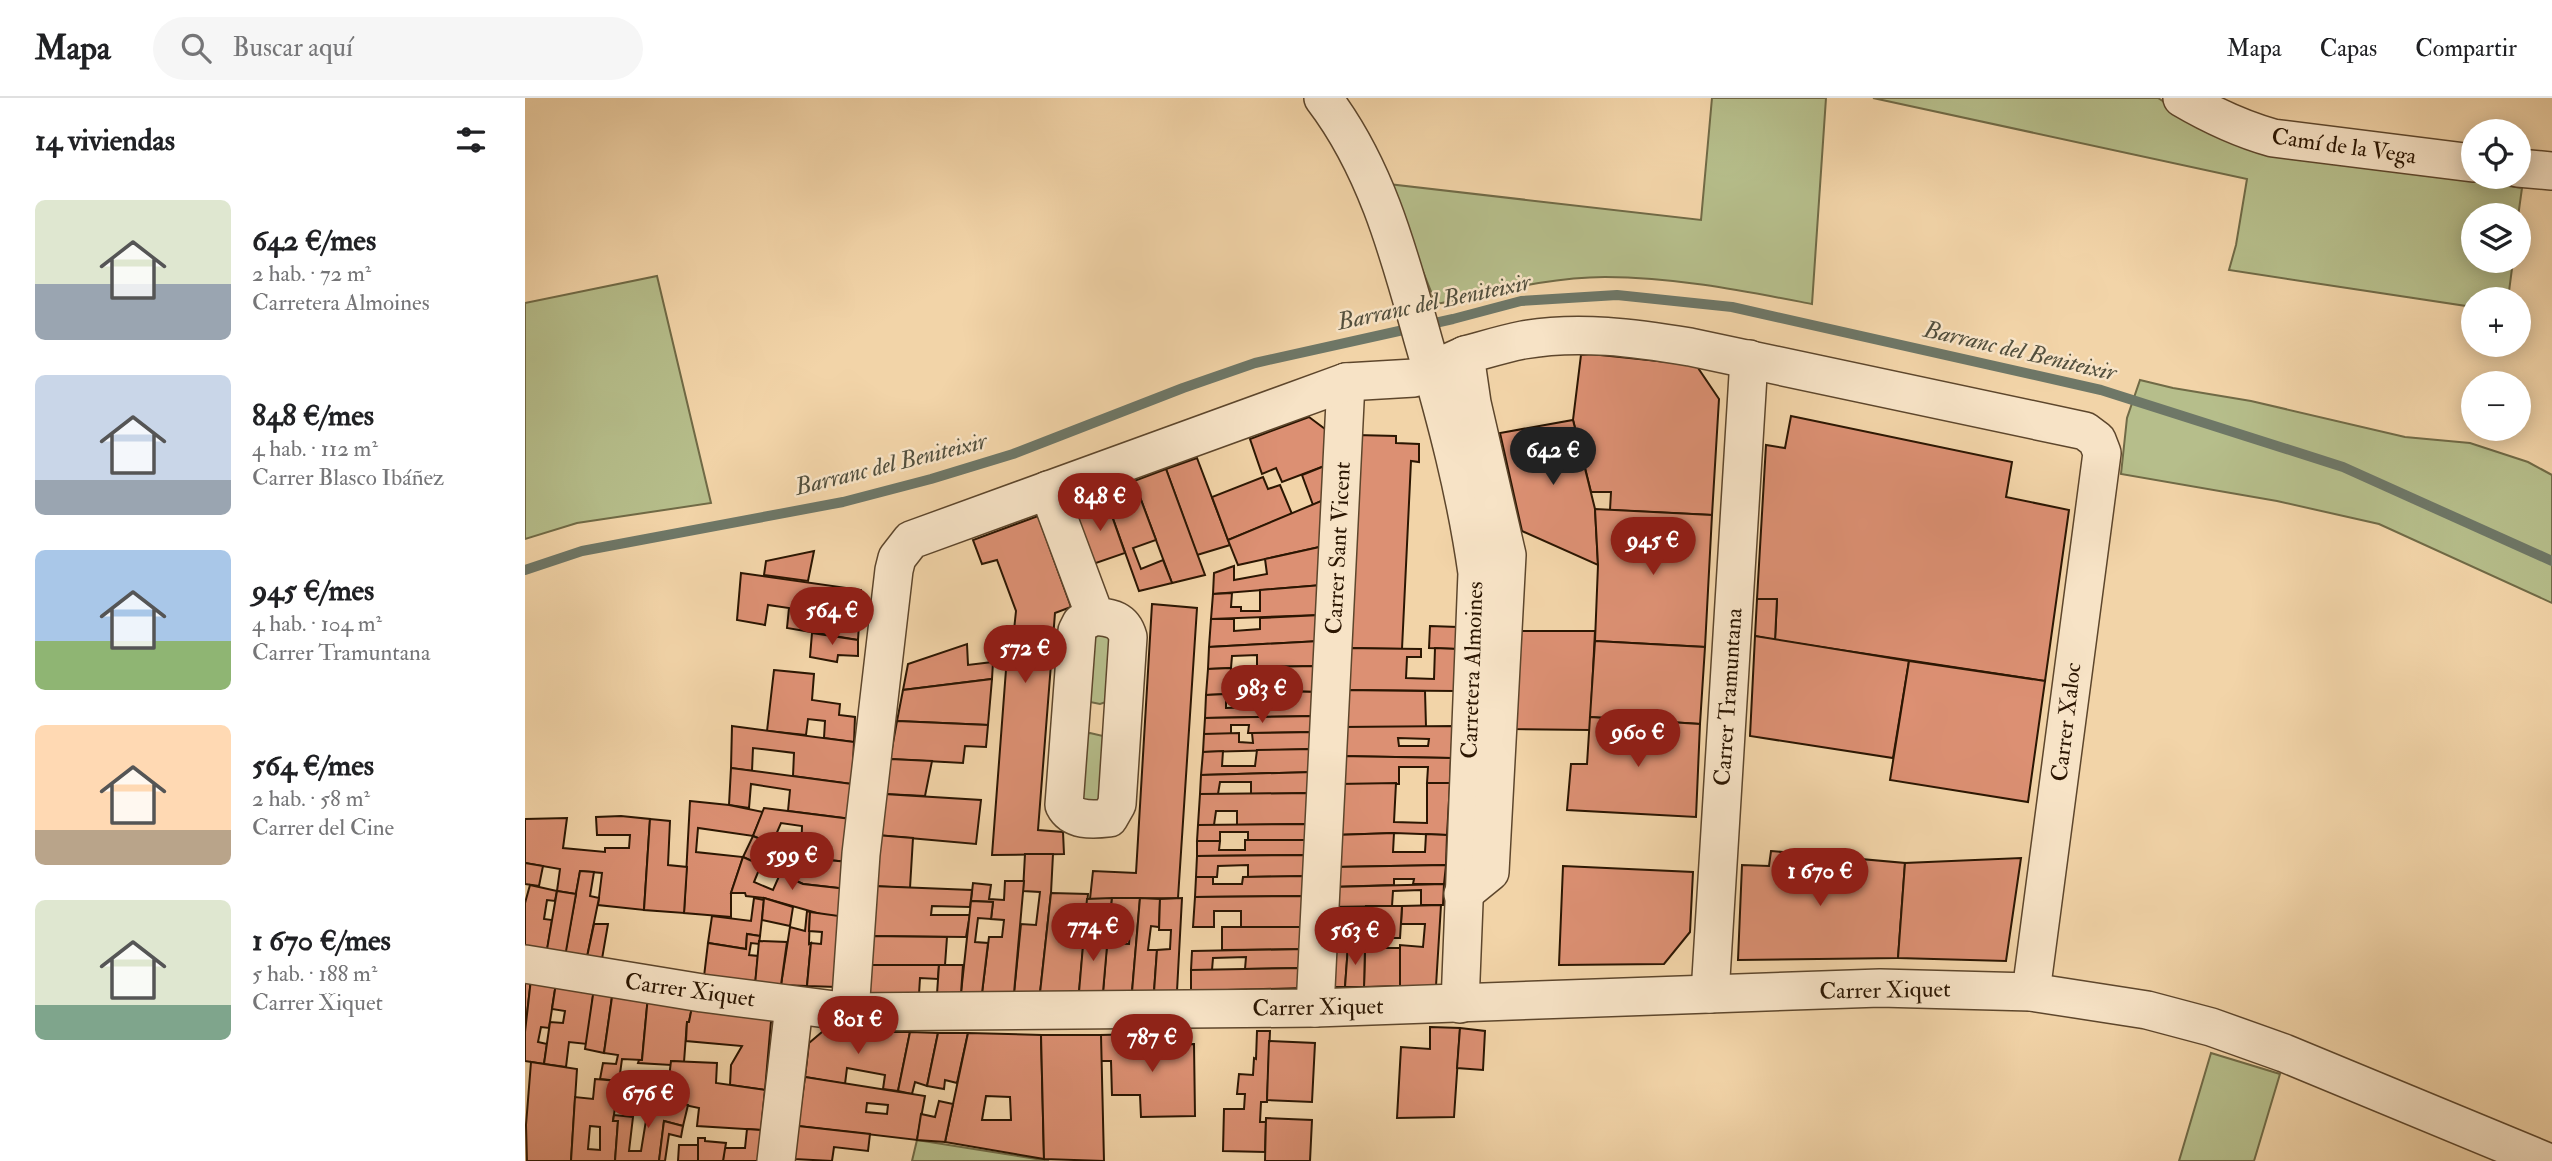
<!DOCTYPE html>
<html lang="es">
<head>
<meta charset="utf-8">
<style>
  body { margin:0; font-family:"IM FELL Double Pica",serif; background:#f6f6f6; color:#202124; height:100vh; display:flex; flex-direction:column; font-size:26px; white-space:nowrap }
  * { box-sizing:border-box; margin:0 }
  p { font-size:23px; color:#757577 }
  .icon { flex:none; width:38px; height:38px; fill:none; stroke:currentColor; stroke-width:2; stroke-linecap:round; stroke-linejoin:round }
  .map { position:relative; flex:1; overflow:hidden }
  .sheet { display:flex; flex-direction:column; background:#fff; width:525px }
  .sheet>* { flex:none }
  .controls { position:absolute; left:1936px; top:21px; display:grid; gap:14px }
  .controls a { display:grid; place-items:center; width:70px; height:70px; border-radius:50%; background:#fff; box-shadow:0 4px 18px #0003; font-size:35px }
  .price { position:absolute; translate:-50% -60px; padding:0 16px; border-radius:24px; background:#8f2418; color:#fff; font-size:23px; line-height:46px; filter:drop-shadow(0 2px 4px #0008) }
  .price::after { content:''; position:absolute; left:50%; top:42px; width:21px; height:16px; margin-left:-10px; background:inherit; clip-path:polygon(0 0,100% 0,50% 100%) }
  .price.on { background:#222; color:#fff }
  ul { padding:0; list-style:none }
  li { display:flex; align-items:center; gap:21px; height:175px; padding:0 35px }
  li span { display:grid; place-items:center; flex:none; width:196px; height:140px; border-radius:10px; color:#555 }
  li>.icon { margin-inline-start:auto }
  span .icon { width:84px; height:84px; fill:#fffc; stroke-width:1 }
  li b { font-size:30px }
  h2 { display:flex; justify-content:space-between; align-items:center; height:84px; padding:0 35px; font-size:30px }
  header { display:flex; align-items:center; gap:42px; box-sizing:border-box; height:98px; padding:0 35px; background:#fff; border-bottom:2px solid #e0e0e0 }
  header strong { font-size:33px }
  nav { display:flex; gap:38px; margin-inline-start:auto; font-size:24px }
  .search { width:490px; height:63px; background:#f6f6f6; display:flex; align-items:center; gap:18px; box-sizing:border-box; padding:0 24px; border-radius:38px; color:#757577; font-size:26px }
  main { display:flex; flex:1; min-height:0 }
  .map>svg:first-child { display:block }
  .green { fill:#b6be8b; stroke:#706a46; stroke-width:2 }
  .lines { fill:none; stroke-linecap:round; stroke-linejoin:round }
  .stream { stroke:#6e7767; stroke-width:10 }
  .building { fill:#dc9073; stroke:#2b1602; stroke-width:2; fill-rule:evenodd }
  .minor-casing { stroke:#5d462c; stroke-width:40 }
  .minor { stroke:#f7e3c6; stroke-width:37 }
  .labels { text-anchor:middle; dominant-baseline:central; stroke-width:5; stroke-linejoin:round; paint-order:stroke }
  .street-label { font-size:23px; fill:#2b1602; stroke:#f7e3c6 }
  .water-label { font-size:24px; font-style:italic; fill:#524f3d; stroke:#f7e3c6 }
</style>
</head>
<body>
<header>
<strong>Mapa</strong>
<div class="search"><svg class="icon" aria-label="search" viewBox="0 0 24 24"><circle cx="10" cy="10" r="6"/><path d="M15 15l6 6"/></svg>Buscar aquí</div>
<nav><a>Mapa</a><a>Capas</a><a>Compartir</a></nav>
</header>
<main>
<section class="sheet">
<h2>14 viviendas<svg class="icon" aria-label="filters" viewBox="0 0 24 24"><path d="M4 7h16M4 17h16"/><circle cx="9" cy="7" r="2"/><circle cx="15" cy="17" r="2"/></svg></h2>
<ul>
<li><span style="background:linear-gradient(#dfe7d0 60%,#9aa5b1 0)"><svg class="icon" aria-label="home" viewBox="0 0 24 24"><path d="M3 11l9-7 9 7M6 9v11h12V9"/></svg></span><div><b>642 €/mes</b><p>2 hab. · 72 m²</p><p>Carretera Almoines</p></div></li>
<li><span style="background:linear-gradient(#c9d6e8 75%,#9aa5b1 0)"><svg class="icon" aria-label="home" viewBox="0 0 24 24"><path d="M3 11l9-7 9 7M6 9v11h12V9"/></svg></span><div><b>848 €/mes</b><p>4 hab. · 112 m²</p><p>Carrer Blasco Ibáñez</p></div></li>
<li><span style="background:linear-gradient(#a9c7e8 65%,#8fb573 0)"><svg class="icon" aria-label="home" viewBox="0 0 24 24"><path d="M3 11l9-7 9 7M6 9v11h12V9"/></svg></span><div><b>945 €/mes</b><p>4 hab. · 104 m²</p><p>Carrer Tramuntana</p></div></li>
<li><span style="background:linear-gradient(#ffd9b3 75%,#b9a48a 0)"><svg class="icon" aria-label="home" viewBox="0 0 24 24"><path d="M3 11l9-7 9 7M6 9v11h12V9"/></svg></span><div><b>564 €/mes</b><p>2 hab. · 58 m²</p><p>Carrer del Cine</p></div></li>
<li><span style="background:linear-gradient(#dfe7d0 75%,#7fa58c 0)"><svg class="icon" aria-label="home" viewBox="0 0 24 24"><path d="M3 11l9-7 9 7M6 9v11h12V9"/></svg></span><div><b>1 670 €/mes</b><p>5 hab. · 188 m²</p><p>Carrer Xiquet</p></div></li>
</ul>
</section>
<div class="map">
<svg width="2027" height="1063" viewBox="0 0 2027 1063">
  <rect width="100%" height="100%" fill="#f2d4a8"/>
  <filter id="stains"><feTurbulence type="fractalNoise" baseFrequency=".00286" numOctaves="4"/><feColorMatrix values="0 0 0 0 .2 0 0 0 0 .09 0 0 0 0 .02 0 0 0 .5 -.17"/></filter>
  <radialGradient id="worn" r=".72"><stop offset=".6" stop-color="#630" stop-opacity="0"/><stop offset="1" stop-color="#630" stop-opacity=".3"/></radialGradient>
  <g class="green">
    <path d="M1187 0H1301L1287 206C1219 193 1150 179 1080 179 1023 179 966 195 911 206L863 86 1176 122Z"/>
    <path d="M1348 0H1633L1689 36 1728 50 1997 90 1993 119 1948 117V163H1988L1983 201H1948V209L1704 172 1711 147 1722 81Z"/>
    <path d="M132 178 186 405 52 425 0 441V205Z"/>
    <path d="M1615 282 1648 290 1726 303 1880 339 1945 345 2003 364 2027 377V505L1854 426 1752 403 1596 376 1602 320Z"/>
    <path d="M568 533 587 535 581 604 575 606 565 604Z"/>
    <path d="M565 635 578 638 576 705 556 706 559 636Z"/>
    <path d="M1686 955 1755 976 1729 1063H1654Z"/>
    <path d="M392 1042 524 1063H387Z"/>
  </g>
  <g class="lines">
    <path class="stream" d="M0 472 57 453 318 404 406 381 488 356 658 290 730 265 928 221 996 203 1092 197 1207 209 1576 292 1818 369 2027 463"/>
  </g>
  <g class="building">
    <path d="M1066 256 1171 267 1194 301 1187 417 1085 412 1086 394H1066L1048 322 1056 257Z"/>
    <path d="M1266 318 1487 364 1481 399 1544 412 1520 583 1250 542 1252 501H1232L1241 347 1260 350Z"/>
    <path d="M784 319 804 334 802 367 757 384 751 370 737 376 725 341Z"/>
    <path d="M1048 322 1070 411 1073 467 997 433 975 335Z"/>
    <path d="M831 337 871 338V345L894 346V364L886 363 877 551 819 550Z"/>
    <path d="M672 360 705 447 672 457 641 371Z"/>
    <path d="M802 367 801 401 788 407 777 377Z"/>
    <path d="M641 371 680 477 647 485 609 383Z"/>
    <path d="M738 379 743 391 755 387 767 416 703 442 687 399Z"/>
    <path d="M609 383 631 442 608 450 616 471 638 462 647 485 614 493 578 393Z"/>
    <path d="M801 401 799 448 713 467 703 442Z"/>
    <path d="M582 404 600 455 568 466 550 414Z"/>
    <path d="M1070 411 1187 417 1180 549 1070 543 1073 467Z"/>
    <path d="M513 418 546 509 530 515 513 732 538 734 539 756 467 757 484 532H489L491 513 472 462 457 466 448 442Z"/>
    <path d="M799 448 797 487 688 496 689 475 709 468V482L742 476 740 461Z"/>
    <path d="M289 453 283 483 239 477 241 463Z"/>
    <path d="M216 475 336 492 333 542 262 530 264 510 243 507 240 527 212 522Z"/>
    <path d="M797 487 796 517 686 521 688 496 707 495 706 509H716V513H735V492Z"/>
    <path d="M1232 501H1252L1250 542 1230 538Z"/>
    <path d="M627 506 672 510 653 800 565 801 568 773 611 775Z"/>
    <path d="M796 517 795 543 684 549 686 521H709V533L735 531V520Z"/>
    <path d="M905 528 933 529 932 551 904 550Z"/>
    <path d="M994 533H1070L1065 632 989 631Z"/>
    <path d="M287 535 333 542V558L313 557 312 564 285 559Z"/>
    <path d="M1230 538 1384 563 1368 660 1225 638Z"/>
    <path d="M795 543 794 568 732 569V557L707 558 706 570 683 571 684 549Z"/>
    <path d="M1070 543 1180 549 1175 626 1065 619Z"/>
    <path d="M442 546 443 567 468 564 467 581 378 592 383 566Z"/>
    <path d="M819 550 896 551V559H882L881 580 909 581 910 550 932 551 930 593 818 592Z"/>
    <path d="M1384 563 1520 583 1503 704 1365 682Z"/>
    <path d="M794 568 793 594 751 593 728 595 729 569Z"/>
    <path d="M706 570 705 596 681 597 683 571Z"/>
    <path d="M249 572 289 576 287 602 315 606 314 617 330 619 329 644 299 640 300 623 283 621 281 637 242 633Z"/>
    <path d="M467 581 463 627 372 623 378 592Z"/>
    <path d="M818 592 900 593 901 629H816Z"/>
    <path d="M751 593 793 594 792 618 680 620 681 597 701 596V610L729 609 730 594Z"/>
    <path d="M792 618 791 634 727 635H723L724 627H706V636H679L680 620Z"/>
    <path d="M1065 619 1175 626 1171 719 1042 712 1046 666H1062Z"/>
    <path d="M372 623 463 627 461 649 440 648 438 665 365 661Z"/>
    <path d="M207 628 329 644 327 686 268 678 269 655 228 650 227 673 206 670Z"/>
    <path d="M928 628 926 660 815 658 816 629ZM873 640 904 641 903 648H874Z"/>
    <path d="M791 634 790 651 678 654 679 636 714 635V644L728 645 727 635Z"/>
    <path d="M790 651 789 674 676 677 678 654 698 653 697 668H730L732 652Z"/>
    <path d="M815 658 926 660 925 685H902L903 669H874V686H813Z"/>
    <path d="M365 661 407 663 400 698 359 696Z"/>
    <path d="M206 670 327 686 326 721 263 713 265 692 226 686 224 710 204 707Z"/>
    <path d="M789 674 788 695 726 696V684H695L693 696H675L676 677Z"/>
    <path d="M871 685 869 724 902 725V685H925L922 737 869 735 810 737 813 686Z"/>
    <path d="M788 695 787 726 712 727V713H691L689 727H673L675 696Z"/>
    <path d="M359 696 456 702 451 746 351 737Z"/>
    <path d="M165 703 204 707 238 714 228 738 173 730 171 754 218 759 206 795V819L159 815Z"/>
    <path d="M239 710 326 721 324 764 280 760 276 757 277 728 256 725 247 746 228 738Z"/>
    <path d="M96 718 125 721 119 812 73 807 77 775 55 773 51 796 32 793 35 771 0 765V721L42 720 38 750 80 754V750H104L105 737H72L71 719Z"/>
    <path d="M125 721 145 723 143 767 162 769 159 815 119 812Z"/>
    <path d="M787 726 786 742H723V734H695V743H672L673 727Z"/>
    <path d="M869 735 868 754H900L901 736 922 737 921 767 809 769 810 737Z"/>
    <path d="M351 737 388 740 385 790 347 788Z"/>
    <path d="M228 738 280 760 324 764 322 791 278 786 259 777 260 764 240 756 235 767 218 759Z"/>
    <path d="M720 742H786L785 757 672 758V743H695L694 752H720Z"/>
    <path d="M1246 753 1380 765 1373 860 1213 862 1217 767 1244 768Z"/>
    <path d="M500 756H528L526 795 515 895H489L496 826 511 827 515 794 498 793Z"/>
    <path d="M785 757 784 778 723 779V767L693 768 692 779H671L672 758Z"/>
    <path d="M218 759 236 767 229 784 248 792 255 776 278 786 322 791 321 819 299 817 239 800 221 798 220 795H206Z"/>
    <path d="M1496 760 1481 863 1373 860 1380 765Z"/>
    <path d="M0 765 18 768 14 788 0 786Z"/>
    <path d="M921 767 919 786H888L889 781H869V787L807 789 809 769Z"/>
    <path d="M1038 768 1168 774 1165 834 1139 866 1034 867Z"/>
    <path d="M55 773 69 774 65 798 74 800 62 859 40 856Z"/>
    <path d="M784 778 783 798 670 799 671 779H688V786H717L718 779Z"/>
    <path d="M480 783H499L489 895H457L464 839H477L479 822 466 821 468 804 446 803 448 785 466 787 464 801 479 802Z"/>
    <path d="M919 786 918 807H896V792L868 793 867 808 806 809 807 789Z"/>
    <path d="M5 787 32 793 30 803 22 802 19 821 27 822 22 853 0 849V805Z"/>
    <path d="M347 788 447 792 445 809 407 808 406 817H445L441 839 343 838Z"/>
    <path d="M32 793 51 796 40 859 21 857Z"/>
    <path d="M526 795 563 796 554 894 515 895Z"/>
    <path d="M783 798 781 829H716V813H689V829H668L670 799Z"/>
    <path d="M229 800 239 802 235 838 222 836 221 851 183 845 187 818 226 823Z"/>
    <path d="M239 800 268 809 265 828 237 822Z"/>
    <path d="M587 800 585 823H560L562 801Z"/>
    <path d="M587 800H615L607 894H578L582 845 604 846 606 820H585Z"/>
    <path d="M615 800 635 801 634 829 626 828 623 852H632L629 894H607Z"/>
    <path d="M657 800 652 893 629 894 632 852 645 851 646 832H634L635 801Z"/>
    <path d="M446 803 468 804 466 821 453 820 450 844 463 845 457 895H436Z"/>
    <path d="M916 807 911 888H875V847L898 849 900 826H876L877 808Z"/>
    <path d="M841 808H877L875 840H860L858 850H875V888L839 889Z"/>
    <path d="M282 813 285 814 284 846 286 845 282 888 256 887 265 829 280 833Z"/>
    <path d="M285 814 321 819 312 889 282 888 286 845 296 846 297 834 284 833Z"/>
    <path d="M69 826H83L77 861 62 859Z"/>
    <path d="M697 829H781V851L697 852Z"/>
    <path d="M222 836 235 838 234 846 226 845 224 857 233 858 230 887H178L183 845 221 851Z"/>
    <path d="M559 836 583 837 578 894H554Z"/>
    <path d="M343 838 422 839 420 867H341Z"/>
    <path d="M234 843 262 844 256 887H230Z"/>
    <path d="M805 847 823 848 820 889H802Z"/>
    <path d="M823 848 840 849 839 889H820Z"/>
    <path d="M781 851 780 870 720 871 721 859 688 860 687 872H666L667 853Z"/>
    <path d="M341 867H414L413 881 395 880 394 896H340Z"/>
    <path d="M414 867H438L436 895 412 896Z"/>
    <path d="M780 870 778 890 666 893V872Z"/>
    <path d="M0 880 6 881 0 934Z"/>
    <path d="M6 881 31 885 24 930 16 929 13 944 22 946 19 966 0 963V934Z"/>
    <path d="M31 885 69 890 62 946 44 944 41 969 19 966 25 924 38 925 40 913 27 911Z"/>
    <path d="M69 890 88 892 79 955 60 951Z"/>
    <path d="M88 892 123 898 117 962 97 961 94 983 75 981 78 965 91 966 93 957 79 955Z"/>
    <path d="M123 898 168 904 164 924H162L159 964 146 963V967L113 965 114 962H117Z"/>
    <path d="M168 904 247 912 240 992 205 987 206 967 217 948 161 943 162 924H164Z"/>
    <path d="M905 929 935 930 929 1019 872 1020 876 949 905 951Z"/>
    <path d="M935 930 960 933 958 972 932 970Z"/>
    <path d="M732 933H745L742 1004H736L735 1024H741L740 1054 698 1053 699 1011H719L720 996H712L714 976 728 977 729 960 731 961Z"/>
    <path d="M297 934H385L373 993 358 991 360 977 322 970 320 986 280 979 284 945Z"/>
    <path d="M385 934 413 935 402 988 390 984 387 996 373 993Z"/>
    <path d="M413 935H443L432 985 420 982 419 991 402 988Z"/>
    <path d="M443 935 516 937 519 1061 420 1044ZM461 998 485 999 486 1022H457Z"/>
    <path d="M615 936V947L669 946 670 1018 616 1019 615 997H587L586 963H576V937Z"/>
    <path d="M516 937H576L579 1063 519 1061Z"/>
    <path d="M744 943 790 945 787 1004 742 1002Z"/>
    <path d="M146 963 192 965 191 985 240 992 236 1032 172 1028 174 1010 155 1006 158 982 144 980Z"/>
    <path d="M6 964 52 971 46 1063H2L1 1027Z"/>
    <path d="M280 979 400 998 392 1042 273 1028ZM342 1005 363 1007 362 1016 341 1014Z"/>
    <path d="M70 981 94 983 88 1023H93L90 1063H46L50 999 68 1001ZM65 1028 75 1029V1052L63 1051Z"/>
    <path d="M125 998 163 1007 158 1028 139 1023 134 1063H90L93 1023H88L89 1017 108 1019 104 1053H116Z"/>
    <path d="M414 1003 428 1006 420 1044 392 1042 396 1016 410 1019Z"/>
    <path d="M741 1020 787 1022 785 1063H740Z"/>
    <path d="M139 1023 158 1028 156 1039 144 1036 140 1063H134Z"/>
    <path d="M273 1028 345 1036 343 1053 309 1049 307 1063 269 1061Z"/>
    <path d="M222 1031 236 1032 234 1063H198L199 1050H220Z"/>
    <path d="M173 1040H180V1043L201 1045 198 1063H173Z"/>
    <path d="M154 1047H173V1063H153Z"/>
  </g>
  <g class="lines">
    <g class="minor-casing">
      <g id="minor">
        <path d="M798 0C853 72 875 160 899 245 921 321 941 396 952 475L935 906"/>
        <path d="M1657 0C1686 17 1716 31 1748 40L1948 65"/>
        <path d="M1993 70 2027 73"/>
        <path d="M523 392 570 518 556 525 552 533 539 707C547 723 567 722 584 720L592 706 603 539C598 521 586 520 570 518"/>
        <path d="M938 796 965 774 982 457 947 305 940 257C959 252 978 246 998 242 1053 232 1111 240 1165 249L1560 333 1572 342 1577 355 1506 894"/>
        <path d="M0 866 177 895 325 914 790 910 1355 890 1506 894 1622 912 1686 929 1759 955 2020 1063"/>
        <path d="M1185 896 1224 261"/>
        <path d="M790 910 821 284"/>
        <path d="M325 914 336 756 369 472 372 460 386 442 821 284 889 280 940 257"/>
        <path d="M251 1063 269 908"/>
      </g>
    </g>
    <use href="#minor" class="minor"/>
  </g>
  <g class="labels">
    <g class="street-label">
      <text transform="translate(1819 48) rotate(8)">Camí de la Vega</text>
      <text transform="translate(813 450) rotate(-87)">Carrer Sant Vicent</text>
      <text transform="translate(947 572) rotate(-88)">Carretera Almoines</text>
      <text transform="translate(1203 599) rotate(-86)">Carrer Tramuntana</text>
      <text transform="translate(1541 624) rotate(-83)">Carrer Xaloc</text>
      <text transform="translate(165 892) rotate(8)">Carrer Xiquet</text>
      <text transform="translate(1360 892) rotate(-1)">Carrer Xiquet</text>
      <text transform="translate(793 909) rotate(-1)">Carrer Xiquet</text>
    </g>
    <g class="water-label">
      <text transform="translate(909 204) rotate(-12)">Barranc del Beniteixir</text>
      <text transform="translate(1495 253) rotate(13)">Barranc del Beniteixir</text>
      <text transform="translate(366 366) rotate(-14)">Barranc del Beniteixir</text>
    </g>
  </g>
  <rect width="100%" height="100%" filter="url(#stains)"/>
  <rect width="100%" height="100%" fill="url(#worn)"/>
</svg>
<div class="controls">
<a><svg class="icon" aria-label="locate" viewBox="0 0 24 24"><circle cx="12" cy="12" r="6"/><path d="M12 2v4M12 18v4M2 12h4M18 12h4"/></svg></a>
<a><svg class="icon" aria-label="layers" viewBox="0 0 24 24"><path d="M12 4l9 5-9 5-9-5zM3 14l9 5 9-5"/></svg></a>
<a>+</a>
<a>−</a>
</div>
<b class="price on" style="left:1028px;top:389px">642 €</b>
<b class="price" style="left:575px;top:435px">848 €</b>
<b class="price" style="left:1128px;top:479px">945 €</b>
<b class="price" style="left:307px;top:549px">564 €</b>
<b class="price" style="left:500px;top:587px">572 €</b>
<b class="price" style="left:737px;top:627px">983 €</b>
<b class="price" style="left:1113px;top:671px">960 €</b>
<b class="price" style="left:267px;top:794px">599 €</b>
<b class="price" style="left:1295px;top:810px">1 670 €</b>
<b class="price" style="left:568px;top:865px">774 €</b>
<b class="price" style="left:830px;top:869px">563 €</b>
<b class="price" style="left:333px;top:958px">801 €</b>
<b class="price" style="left:627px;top:976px">787 €</b>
<b class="price" style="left:123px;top:1032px">676 €</b>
</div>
</main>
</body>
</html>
